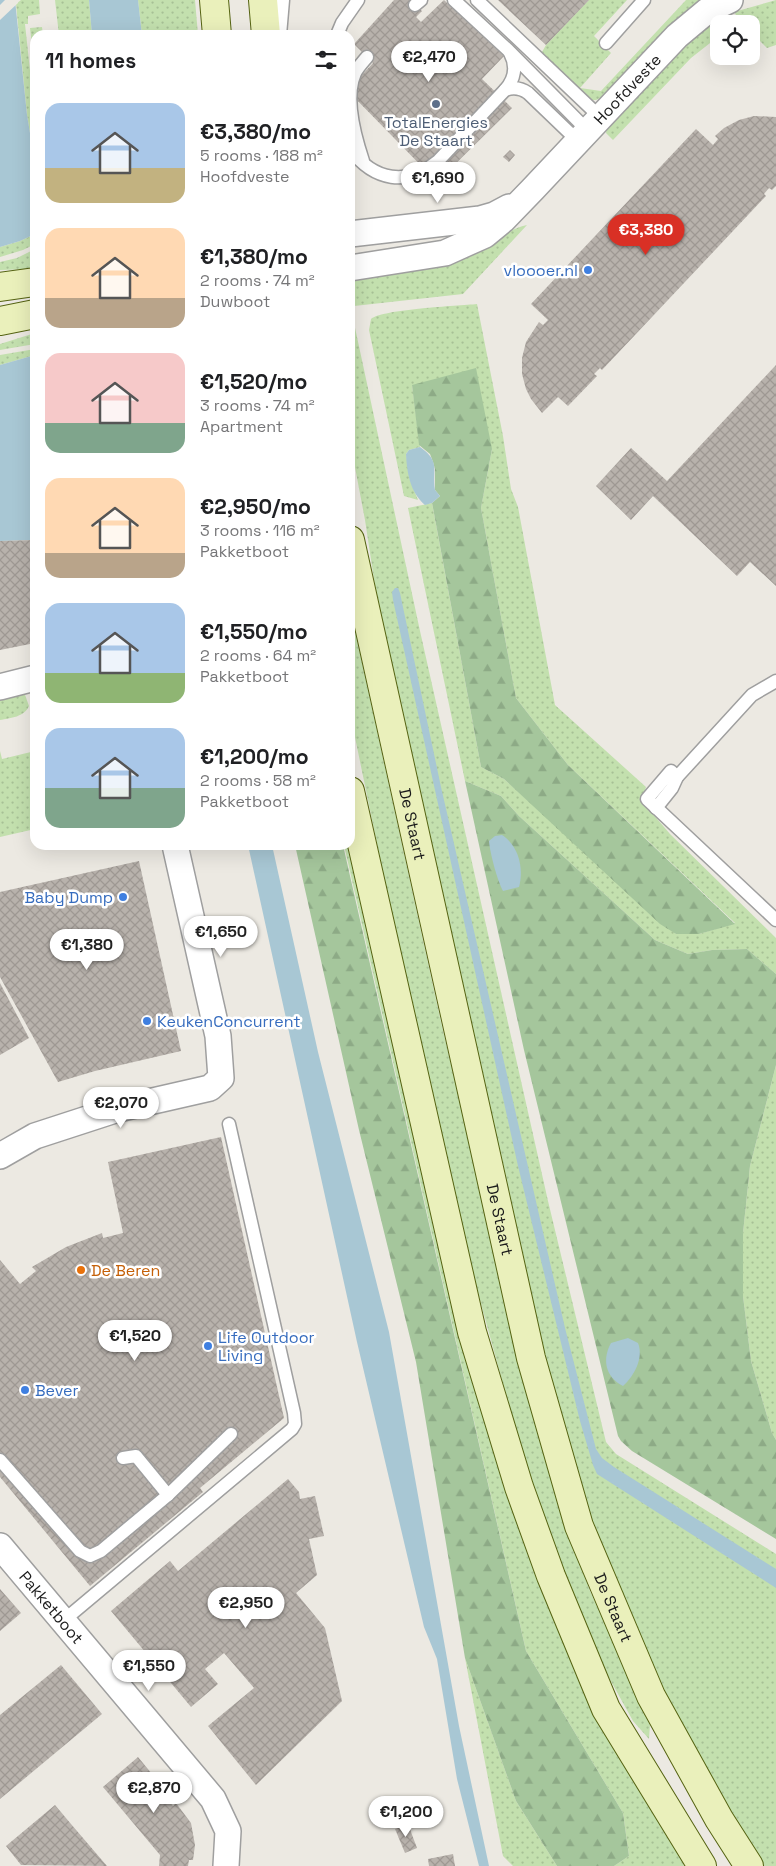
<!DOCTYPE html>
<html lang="en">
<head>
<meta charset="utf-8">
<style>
  body { margin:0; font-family:"Space Grotesk",sans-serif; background:#f2f2f2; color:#202124; height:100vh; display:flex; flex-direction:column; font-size:19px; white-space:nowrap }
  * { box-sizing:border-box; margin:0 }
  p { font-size:16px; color:#757577 }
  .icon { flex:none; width:28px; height:28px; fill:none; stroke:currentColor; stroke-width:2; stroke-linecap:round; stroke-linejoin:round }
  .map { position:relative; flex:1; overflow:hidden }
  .drawer { position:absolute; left:30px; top:30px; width:325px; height:820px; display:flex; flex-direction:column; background:#fff; border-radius:15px; box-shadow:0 5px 20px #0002 }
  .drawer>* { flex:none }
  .fabs { position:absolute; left:710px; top:15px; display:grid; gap:10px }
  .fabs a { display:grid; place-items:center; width:50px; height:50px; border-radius:10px; background:#fff; box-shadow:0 5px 20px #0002; font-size:25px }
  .price { position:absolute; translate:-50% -42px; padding:0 11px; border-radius:18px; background:#fff; color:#222; font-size:16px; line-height:32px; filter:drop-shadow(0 1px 2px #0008) }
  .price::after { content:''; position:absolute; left:50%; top:30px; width:15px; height:11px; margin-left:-8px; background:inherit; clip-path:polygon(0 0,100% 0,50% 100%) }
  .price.active { background:#d93025; color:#fff }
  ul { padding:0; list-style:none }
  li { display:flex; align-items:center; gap:15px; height:125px; padding:0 15px }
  li span { display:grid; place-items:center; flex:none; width:140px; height:100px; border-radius:15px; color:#555 }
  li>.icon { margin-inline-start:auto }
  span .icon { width:60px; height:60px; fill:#fffc; stroke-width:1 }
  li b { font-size:21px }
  h2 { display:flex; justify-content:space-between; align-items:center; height:60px; padding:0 15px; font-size:21px }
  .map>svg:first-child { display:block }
  .grass { fill:url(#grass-dots) }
  .forest { fill:url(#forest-firs) }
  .water { fill:#a8c7d4 }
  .pier { fill:#ece9e2 }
  .building { fill:url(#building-cross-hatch) }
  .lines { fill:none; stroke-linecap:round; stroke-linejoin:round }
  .service-casing { stroke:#9f9f9f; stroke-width:15 }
  .minor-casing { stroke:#9f9f9f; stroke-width:28 }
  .secondary-casing { stroke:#556312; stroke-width:30 }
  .service { stroke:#fff; stroke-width:12 }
  .minor { stroke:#fff; stroke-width:25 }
  .secondary { stroke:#eaf0bb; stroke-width:28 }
  .service-dot { fill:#5c6f8a; stroke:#fff; stroke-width:2 }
  .shop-dot { fill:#3f7fe0; stroke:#fff; stroke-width:2 }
  .food-dot { fill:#e8710a; stroke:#fff; stroke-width:2 }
  .labels { text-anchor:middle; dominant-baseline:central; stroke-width:5; stroke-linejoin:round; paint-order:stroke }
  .street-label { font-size:16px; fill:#1b1b1b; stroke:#fff }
  .service-label { font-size:16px; fill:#4e5e75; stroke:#fff }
  .shop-label { font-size:16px; fill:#366cbe; stroke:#fff; text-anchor:start }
  .food-label { font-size:16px; fill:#c56008; stroke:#fff; text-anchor:start }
</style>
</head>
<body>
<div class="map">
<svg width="776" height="1866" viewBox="0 0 776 1866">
  <defs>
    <pattern id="grass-dots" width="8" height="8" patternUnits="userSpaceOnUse" patternTransform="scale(1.25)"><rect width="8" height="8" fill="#c3e0ae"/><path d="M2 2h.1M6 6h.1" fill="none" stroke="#a7c095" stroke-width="1.8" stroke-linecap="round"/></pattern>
    <pattern id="forest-firs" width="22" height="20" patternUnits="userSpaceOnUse" patternTransform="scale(1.25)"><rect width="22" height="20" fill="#a5c69c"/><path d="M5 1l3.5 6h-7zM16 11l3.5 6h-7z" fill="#8daa86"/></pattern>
    <pattern id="building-cross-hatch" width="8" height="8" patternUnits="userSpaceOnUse" patternTransform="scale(1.25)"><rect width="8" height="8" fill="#b8b2ac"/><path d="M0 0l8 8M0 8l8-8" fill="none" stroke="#9e9893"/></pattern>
  </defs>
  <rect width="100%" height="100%" fill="#ece9e2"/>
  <g class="grass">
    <path d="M21 0H39L40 14 28 16V24H25L35 117V163L27 115 16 4Z"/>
    <path d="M55 0H89L92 35H59Z"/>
    <path d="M138 0H195L198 35H142Z"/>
    <path d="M589 0H627L594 36 611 53 580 88 601 91 686 0H705L605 96 596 100H590L542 52 546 45Z"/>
    <path d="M776 0V45L767 48 751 32V24H742L734 12Z"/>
    <path d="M722 18 726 24H719V36L691 58 613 140 606 133 607 127 695 34Z"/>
    <path d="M42 27 43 35H35V72L30 28Z"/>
    <path d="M527 225 463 294 354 306V323L420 631 548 1201 606 1442 616 1454 776 1554V1866H764L714 1785 657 1680 594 1532 542 1350 450 941 375 586 365 520 350 441V282L352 280 470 257C489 246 505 230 527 225Z"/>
    <path d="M35 234V244L23 250 0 257V247L20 241Z"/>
    <path d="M35 249V269L0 270V262L17 258Z"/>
    <path d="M477 304 503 436 511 489 518 507 555 705 646 787 642 799 646 806 670 834 776 938V974L747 949 712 950 688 954 655 940 519 816 501 796 465 781 408 508 432 503 481 767 504 779 676 934H699L735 923 568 765 516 698 481 508 492 449 412 385 420 447 409 450 406 454 410 480 418 500 404 496 369 330 371 319C383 309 457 306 477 304Z"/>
    <path d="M35 333V344L0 350V344Z"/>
    <path d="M35 349V355L0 365V355Z"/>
    <path d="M350 608 441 1022 521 1362 563 1514 590 1591 620 1655 650 1725 649 1739 633 1721 592 1647 539 1515 472 1271 402 965 350 713Z"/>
    <path d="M24 692 29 706C24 717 11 718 0 720V695Z"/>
    <path d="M0 751 2 759 35 751V829L0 837Z"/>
    <path d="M344 845H350L512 1504 568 1654 598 1715 693 1866H614L629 1856 623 1813 526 1651Z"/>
    <path d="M776 1065V1440L772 1433 751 1361 743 1296V1233L750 1166Z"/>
    <path d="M465 1658 516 1801 557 1866H513L503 1856Z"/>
  </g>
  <g class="forest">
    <path d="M476 368 492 449 481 508 516 698 568 765 735 924 699 934H676L660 924 504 779 481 767 433 508 432 503 440 496 435 490V469L433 462 430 454 419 445 412 385Z"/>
    <path d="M465 781 501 796 519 816 655 940 688 954 712 950 747 949 776 974V1065L750 1166 743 1233V1296L751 1361 772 1433 776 1440V1539L632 1451 621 1441 618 1436 524 1050Z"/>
    <path d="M295 845H343L526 1651 623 1813 629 1856 614 1866H557L516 1801 465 1658 416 1362 359 1130Z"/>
  </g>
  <g class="water">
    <path d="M0 0H15L27 115 35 163V234L20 241 0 247Z"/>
    <path d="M89 0H138L142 35H92Z"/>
    <path d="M35 355V540L0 541V365Z"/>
    <path d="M420 447C441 462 432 469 435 490L440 496 432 503 425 505C410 492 407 473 406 454L409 450Z"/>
    <path d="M395 588H398L400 593 441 787 565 1328 596 1449 602 1458 614 1467 776 1569V1588L597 1474 593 1465 580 1421 518 1166 393 600 392 592Z"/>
    <path d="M502 835C519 846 524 869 519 887L503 891C497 880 490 853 489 841L495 836Z"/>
    <path d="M248 845H272L318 1052 389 1332 459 1726 489 1866H479L457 1779 437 1659 424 1627 357 1342Z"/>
    <path d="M628 1338 638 1343C644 1358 634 1376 623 1386 605 1377 602 1359 611 1343Z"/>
  </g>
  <path class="pier" d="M5 0H18V3L0 20V5Z"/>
  <g class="building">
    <path d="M394 0H410L422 11 416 17 421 22 444 0 504 56 482 79 512 108 437 182 350 93V88L373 63 354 44Z"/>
    <path d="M498 0H589L546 45Z"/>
    <path d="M754 116 776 117V186L772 190 769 188 764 194 766 196 602 370 600 368 594 374 597 376 568 406 558 397 542 413 531 399 526 389 522 374V358L526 342 539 322 543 325 548 320 531 304 696 129 713 145 718 139 715 136 724 128 739 120Z"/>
    <path d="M510 150 515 155 509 162 503 157Z"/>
    <path d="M776 365V586L750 562 737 576 653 496 631 520 596 486 631 448 667 481Z"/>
    <path d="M35 540V643L0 650V541Z"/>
    <path d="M139 861 181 1051 95 1071 58 1082 0 977V892Z"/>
    <path d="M0 983 29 1038 0 1055Z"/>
    <path d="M221 1137 284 1418 200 1488 203 1492 90 1586 0 1477V1260L20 1284 36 1271 32 1267 66 1247 102 1233 103 1238 123 1233 108 1162Z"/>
    <path d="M288 1479 299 1492 300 1499 315 1496 324 1536 309 1539 317 1575 296 1593 325 1628 342 1701 256 1785 208 1726 254 1688 224 1653 205 1669 218 1684 191 1707 111 1611 170 1561 178 1571Z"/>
    <path d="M0 1589 21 1613 0 1631Z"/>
    <path d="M61 1665 102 1714 0 1799V1715Z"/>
    <path d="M138 1757 161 1785 158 1788 173 1806 176 1803 191 1823 195 1845 193 1860H189L188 1866H159L160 1855 103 1787Z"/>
    <path d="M55 1805 71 1824 107 1866 21 1865 6 1846Z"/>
    <path d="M408 1824 417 1848 405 1853 395 1829Z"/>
    <path d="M453 1854 455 1866H429L428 1859Z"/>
  </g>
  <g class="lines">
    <g class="service-casing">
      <g id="service">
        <path d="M454 0 508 50 587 130"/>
        <path d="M477 0 600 117"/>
        <path d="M415 5 421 0"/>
        <path d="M280 35 283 0"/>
        <path d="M337 35 342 23 358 0"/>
        <path d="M606 43 644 0"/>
        <path d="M505 90C515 79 517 66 510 53"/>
        <path d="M350 149C374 181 407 187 438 161L505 90C513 87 521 88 528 93L578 141"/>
        <path d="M363 161C355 137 344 97 355 73 358 67 363 62 367 57"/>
        <path d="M776 681 752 695 677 777 671 771 647 799 776 920"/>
        <path d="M656 808 672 788 677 777"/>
        <path d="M123 1458 136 1456 168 1495"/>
        <path d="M0 1460 80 1551 90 1556 101 1551 168 1495 231 1434"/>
        <path d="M63 1621 292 1429 295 1424 294 1413 229 1124"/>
      </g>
    </g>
    <g class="minor-casing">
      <g id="minor">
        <path d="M350 234 480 219 494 215 509 207"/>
        <path id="s1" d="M350 268 445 253 485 235 503 220 533 189 677 36 707 11 730 0"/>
        <path d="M0 687 35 678"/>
        <path d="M0 1156 35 1136 118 1109 210 1088 221 1078 218 1036 175 845"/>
        <path id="s2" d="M0 1546 213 1799 228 1831 226 1866"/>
      </g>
    </g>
    <g class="secondary-casing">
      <g id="secondary">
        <path d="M214 0 217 35"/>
        <path d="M263 0 266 35"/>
        <path d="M0 287 35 282"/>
        <path d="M0 321 35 314"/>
        <path id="s3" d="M350 540 531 1358 579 1526 651 1696 719 1819 749 1866"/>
        <path d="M350 791 472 1332 519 1487 551 1576 606 1709 702 1866"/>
      </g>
    </g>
    <use href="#service" class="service"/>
    <use href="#minor" class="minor"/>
    <use href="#secondary" class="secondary"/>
  </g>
  <circle class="service-dot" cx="436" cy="104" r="5"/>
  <g class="shop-dot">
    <circle cx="588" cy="270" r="5"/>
    <circle cx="123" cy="897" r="5"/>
    <circle cx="147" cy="1021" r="5"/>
    <circle cx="208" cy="1346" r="5"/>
    <circle cx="25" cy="1390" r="5"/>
  </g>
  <circle class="food-dot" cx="81" cy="1270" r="5"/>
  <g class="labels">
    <g class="street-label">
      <text stroke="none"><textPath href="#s1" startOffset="344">Hoofdveste</textPath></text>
      <text stroke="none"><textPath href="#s3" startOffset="291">De Staart</textPath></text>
      <text stroke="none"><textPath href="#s3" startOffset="696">De Staart</textPath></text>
      <text stroke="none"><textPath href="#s2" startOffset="80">Pakketboot</textPath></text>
      <text stroke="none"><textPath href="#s3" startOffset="1101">De Staart</textPath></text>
    </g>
    <g class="service-label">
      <text x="436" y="122">TotalEnergies<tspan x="436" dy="18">De Staart</tspan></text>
    </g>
    <g class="shop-label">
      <text x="578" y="270" text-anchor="end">vloooer.nl</text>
      <text x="113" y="897" text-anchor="end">Baby Dump</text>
      <text x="157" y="1021">KeukenConcurrent</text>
      <text x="218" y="1337">Life Outdoor<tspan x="218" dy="18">Living</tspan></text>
      <text x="35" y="1390">Bever</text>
    </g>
    <g class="food-label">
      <text x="91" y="1270">De Beren</text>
    </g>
  </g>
</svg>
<div class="fabs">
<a><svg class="icon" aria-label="locate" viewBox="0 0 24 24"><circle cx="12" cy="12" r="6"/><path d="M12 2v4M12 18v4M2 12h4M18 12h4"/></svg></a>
</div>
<b class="price" style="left:429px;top:83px">€2,470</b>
<b class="price" style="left:438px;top:204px">€1,690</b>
<b class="price active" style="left:646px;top:256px">€3,380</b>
<b class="price" style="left:221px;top:958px">€1,650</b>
<b class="price" style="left:87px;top:971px">€1,380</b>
<b class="price" style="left:121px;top:1129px">€2,070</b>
<b class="price" style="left:135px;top:1362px">€1,520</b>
<b class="price" style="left:246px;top:1629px">€2,950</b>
<b class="price" style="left:149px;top:1692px">€1,550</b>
<b class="price" style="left:154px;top:1814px">€2,870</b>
<b class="price" style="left:406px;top:1838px">€1,200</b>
<section class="drawer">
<h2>11 homes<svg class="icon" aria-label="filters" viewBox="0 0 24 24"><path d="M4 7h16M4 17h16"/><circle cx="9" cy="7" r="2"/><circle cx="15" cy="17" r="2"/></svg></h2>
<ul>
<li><span style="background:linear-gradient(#a9c7e8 65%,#c2b280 0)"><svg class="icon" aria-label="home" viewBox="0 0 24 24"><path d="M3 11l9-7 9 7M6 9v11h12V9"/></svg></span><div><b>€3,380/mo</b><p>5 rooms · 188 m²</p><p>Hoofdveste</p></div></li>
<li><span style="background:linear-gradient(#ffd9b3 70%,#b9a48a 0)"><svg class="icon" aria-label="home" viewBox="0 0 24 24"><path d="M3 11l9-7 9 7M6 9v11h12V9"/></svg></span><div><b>€1,380/mo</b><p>2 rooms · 74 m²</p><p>Duwboot</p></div></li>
<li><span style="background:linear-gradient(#f6c9c9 70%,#7fa58c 0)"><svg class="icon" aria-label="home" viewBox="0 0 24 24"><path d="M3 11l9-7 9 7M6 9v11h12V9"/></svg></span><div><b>€1,520/mo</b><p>3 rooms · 74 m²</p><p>Apartment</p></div></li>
<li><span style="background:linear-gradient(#ffd9b3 75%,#b9a48a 0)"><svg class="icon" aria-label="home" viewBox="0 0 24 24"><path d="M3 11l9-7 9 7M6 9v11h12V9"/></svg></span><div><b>€2,950/mo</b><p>3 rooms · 116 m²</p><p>Pakketboot</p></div></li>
<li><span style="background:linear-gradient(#a9c7e8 70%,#8fb573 0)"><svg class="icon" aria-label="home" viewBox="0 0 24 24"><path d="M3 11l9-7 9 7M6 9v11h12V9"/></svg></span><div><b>€1,550/mo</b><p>2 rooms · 64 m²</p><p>Pakketboot</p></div></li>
<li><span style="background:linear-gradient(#a9c7e8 60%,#7fa58c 0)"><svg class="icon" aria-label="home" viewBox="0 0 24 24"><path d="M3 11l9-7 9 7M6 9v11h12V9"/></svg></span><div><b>€1,200/mo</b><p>2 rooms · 58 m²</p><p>Pakketboot</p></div></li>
</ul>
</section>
</div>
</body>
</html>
